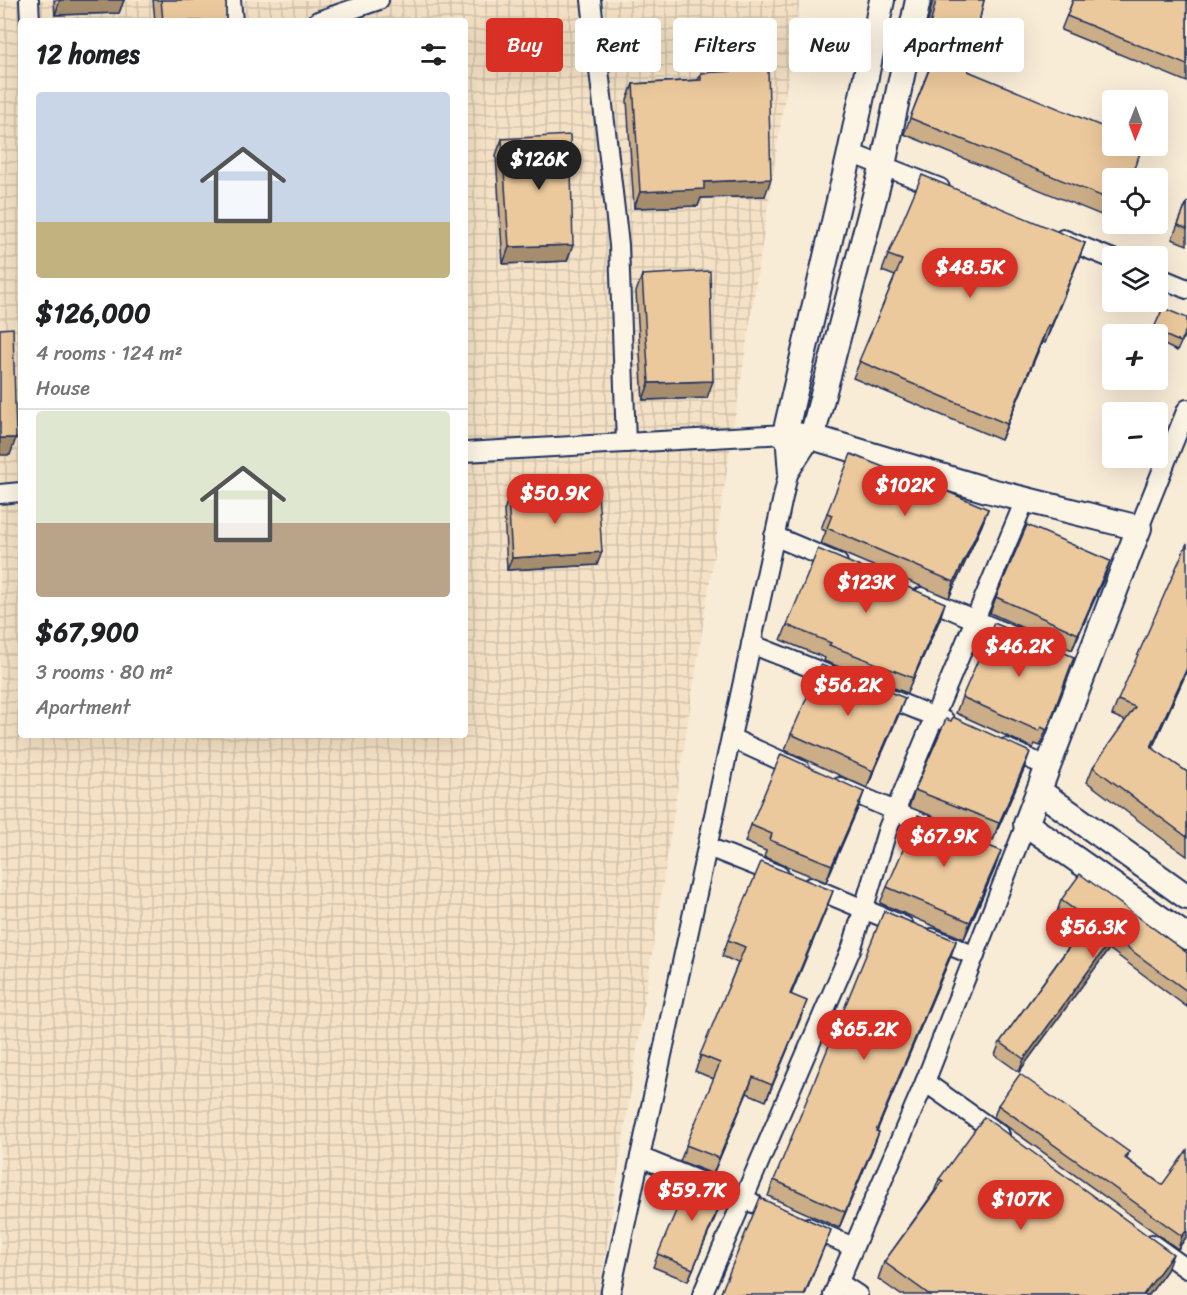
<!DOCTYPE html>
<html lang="en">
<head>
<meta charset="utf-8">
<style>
  body { margin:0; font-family:Sriracha,sans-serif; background:#f6f6f6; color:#202124; height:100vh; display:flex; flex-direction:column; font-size:22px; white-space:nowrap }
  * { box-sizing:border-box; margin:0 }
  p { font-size:20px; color:#757577 }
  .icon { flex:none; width:33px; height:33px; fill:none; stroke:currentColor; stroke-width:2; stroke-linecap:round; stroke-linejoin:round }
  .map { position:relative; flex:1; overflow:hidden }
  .drawer { position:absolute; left:18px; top:18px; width:450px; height:720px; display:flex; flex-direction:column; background:#fff; border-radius:6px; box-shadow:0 6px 24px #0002 }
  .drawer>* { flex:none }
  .top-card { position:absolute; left:486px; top:18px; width:570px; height:54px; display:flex; gap:12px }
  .needle { width:39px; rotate:181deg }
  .fabs { position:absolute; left:1102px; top:90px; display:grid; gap:12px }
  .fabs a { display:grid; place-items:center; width:66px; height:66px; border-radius:6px; background:#fff; box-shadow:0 6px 24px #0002; font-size:30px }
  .price { position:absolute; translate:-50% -51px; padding:0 14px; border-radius:21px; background:#d93025; color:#fff; font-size:20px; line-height:39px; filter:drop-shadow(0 2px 3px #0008) }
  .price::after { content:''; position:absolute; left:50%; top:36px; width:18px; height:14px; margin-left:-9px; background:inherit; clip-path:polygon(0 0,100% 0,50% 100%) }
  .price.active { background:#222; color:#fff }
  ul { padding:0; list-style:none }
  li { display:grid; align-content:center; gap:12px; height:318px; padding:0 18px }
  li+li { border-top:2px solid #e0e0e0 }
  li span { display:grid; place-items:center; height:186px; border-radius:6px; color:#555 }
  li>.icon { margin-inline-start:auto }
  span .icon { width:108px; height:108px; fill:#fffc; stroke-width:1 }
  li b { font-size:26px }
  h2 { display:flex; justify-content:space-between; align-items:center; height:72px; padding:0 18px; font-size:26px }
  .tag { padding:0 21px; border-radius:6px; background:#fff; box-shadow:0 6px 24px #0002; font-size:21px; line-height:54px }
  .tag.active { background:#d93025; color:#fff }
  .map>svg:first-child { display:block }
  .industrial { fill:url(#industrial-grid); fill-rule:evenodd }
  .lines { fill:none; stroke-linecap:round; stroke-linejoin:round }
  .street-casing { stroke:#1b2f5e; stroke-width:22 }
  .secondary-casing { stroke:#1b2f5e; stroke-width:28 }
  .street { stroke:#fcf5e5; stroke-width:18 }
  .secondary { stroke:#fcf5e5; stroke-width:24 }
  .wall { fill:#cbad87; stroke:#1b2f5e; stroke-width:1.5 }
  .shaded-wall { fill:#a58d6e; stroke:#1b2f5e; stroke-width:1.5 }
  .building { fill:#ecc99d; stroke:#1b2f5e; stroke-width:1.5 }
</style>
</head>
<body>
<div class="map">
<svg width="1187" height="1295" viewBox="0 0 1187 1295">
  <defs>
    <pattern id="industrial-grid" width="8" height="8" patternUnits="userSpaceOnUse" patternTransform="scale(1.5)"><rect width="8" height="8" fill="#f5e2c6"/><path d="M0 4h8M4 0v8" fill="none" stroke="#d1c2ac"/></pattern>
  </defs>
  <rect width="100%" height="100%" fill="#f9ecd7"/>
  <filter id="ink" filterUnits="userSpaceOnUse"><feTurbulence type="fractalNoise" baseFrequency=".0167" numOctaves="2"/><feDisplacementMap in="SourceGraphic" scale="12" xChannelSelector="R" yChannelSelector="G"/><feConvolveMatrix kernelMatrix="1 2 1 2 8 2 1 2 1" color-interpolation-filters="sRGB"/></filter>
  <g filter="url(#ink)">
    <path class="industrial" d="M0 0H800L599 1295H0ZM21 21H465V735H21Z"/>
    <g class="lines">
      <g class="street-casing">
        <g id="street">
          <path d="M29 0 30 21"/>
          <path d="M231 0 233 21"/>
          <path d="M591 0 619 245 626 443"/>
          <path d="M318 21 379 0"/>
          <path d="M850 153 940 188"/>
          <path d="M1063 239 1113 259"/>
          <path d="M1158 277 1187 289"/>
          <path d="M465 452 785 434 788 474 610 1295"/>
          <path d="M788 474 812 437"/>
          <path d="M0 494 21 492"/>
          <path d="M1139 528 1187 409"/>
          <path d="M774 536 838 563"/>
          <path d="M922 597 1015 637"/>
          <path d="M751 644 842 680"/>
          <path d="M881 695 945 721"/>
          <path d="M731 738 801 770"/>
          <path d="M1006 748 1048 767"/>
          <path d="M840 787 936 829"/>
          <path d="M708 847 779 875"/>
          <path d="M811 887 904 926"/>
          <path d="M932 938 975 956"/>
          <path d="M925 1082 1000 1135"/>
          <path d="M640 1157 753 1203"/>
          <path d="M808 1227 853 1247"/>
          <path d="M1152 1244 1187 1269"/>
          <path d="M838 1282 858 1295"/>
          <path d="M702 1295 852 947 888 828 1025 500"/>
          <path d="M833 1295 925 1082 1026 824"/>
        </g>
      </g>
      <g class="secondary-casing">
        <g id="secondary">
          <path d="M882 0 850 153 785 434 812 437 987 490 1139 528 1026 824 1187 937"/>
          <path d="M812 437 883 165 918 0"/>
          <path d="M1039 791 1187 897"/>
        </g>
      </g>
      <use href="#street" class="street"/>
      <use href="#secondary" class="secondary"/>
    </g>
    <g class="wall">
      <path d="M54 0H124L119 13 55 15Z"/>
      <path d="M153 0H226V21H155Z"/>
      <path d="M933 0H984L968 71 1138 160 1113 178V220L904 134 935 53 922 50Z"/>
      <path d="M1073 0H1187V82L1061 30Z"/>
      <path d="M701 73 765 196 701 198 698 206 634 208 627 100 633 84 698 80Z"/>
      <path d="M502 139 567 261 503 264 496 155Z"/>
      <path d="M1187 202V245L1172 239Z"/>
      <path d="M1085 243 1045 343 1042 342 1001 440 853 378 895 276 882 271 888 255Z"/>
      <path d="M642 275 707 398 643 400 636 292Z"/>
      <path d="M1163 308 1187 330 1177 351 1158 342V334H1152Z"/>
      <path d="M508 498 597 565 507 570 504 511Z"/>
      <path d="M988 509 982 525 949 598 821 544 826 531 821 529 827 513Z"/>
      <path d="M1110 561 1104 578 1072 650 990 613 996 597Z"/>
      <path d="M940 619 907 693 824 661 825 658 781 640 787 625Z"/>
      <path d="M1074 657 1040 746 1035 744 1033 748 956 713 962 697Z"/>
      <path d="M1187 671 1152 748 1187 772V856L1167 842 1087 782 1093 767 1126 721 1112 715 1118 700Z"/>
      <path d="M899 714 867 788 785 750 791 734Z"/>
      <path d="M1024 769 993 840 909 807 915 790Z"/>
      <path d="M864 792 858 808 826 882 764 857 766 851 745 842 751 825Z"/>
      <path d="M989 846 995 868 964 939 880 903 887 887Z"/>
      <path d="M1061 900 1187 953V1007L1109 949 1019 1072 995 1055 1000 1042 1081 930 1057 912Z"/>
      <path d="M827 907 791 995 801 1017 766 1101 747 1093 713 1174 680 1161 714 1079 695 1071 738 963 722 956 728 940Z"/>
      <path d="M956 941 950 958 877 1131 879 1132 873 1148 839 1228 768 1196 774 1180Z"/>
      <path d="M998 1105 1129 1152 1127 1159 1162 1185 1187 1236 1178 1249 994 1117Z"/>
      <path d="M939 1179 1167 1270 1149 1295H901L878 1279 884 1262 934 1192Z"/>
      <path d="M722 1201 688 1281 653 1267 658 1254Z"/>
    </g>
    <g class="shaded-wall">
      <path d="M60 0H124L119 13 55 15Z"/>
      <path d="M771 179 765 196 701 198 698 206 634 208 640 192 704 182Z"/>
      <path d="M1085 243 1079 259 1045 343 1051 326Z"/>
      <path d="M573 245 567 261 503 264 509 247Z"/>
      <path d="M1048 325 1042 342 1001 440 1007 424Z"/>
      <path d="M713 381 707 398 643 400 649 383Z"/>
      <path d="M0 438H16L10 455H0Z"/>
      <path d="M988 509 982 525 949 598 954 582Z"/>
      <path d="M602 552 597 565 507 570 512 558Z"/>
      <path d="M1110 561 1104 578 1072 650 1078 634Z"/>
      <path d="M945 603 940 619 907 693 913 678Z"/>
      <path d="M1187 668V671L1146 762 1151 747Z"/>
      <path d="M905 698 899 714 867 788 873 771Z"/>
      <path d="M1030 752 1024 769 993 840 999 823Z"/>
      <path d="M864 792 858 808 826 882 832 865Z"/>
      <path d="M1001 851 995 868 964 939 970 922Z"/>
      <path d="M833 891 827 907 784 1010 790 994Z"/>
      <path d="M1113 937 1109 949 1019 1072 1024 1059Z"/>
      <path d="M956 941 950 958 870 1147 876 1131Z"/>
      <path d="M807 1001 801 1017 766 1101 772 1085Z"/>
      <path d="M753 1077 747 1093 713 1174 719 1158Z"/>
      <path d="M879 1132 873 1148 839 1228 845 1212Z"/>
      <path d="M726 1189 722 1201 688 1281 693 1269Z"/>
      <path d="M831 1230 805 1295H804Z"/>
      <path d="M1187 1230V1236L1178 1249 1182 1236Z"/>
      <path d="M1173 1254 1167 1270 1149 1295H1143Z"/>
    </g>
    <g class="building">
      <path d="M161 0H226V21H163Z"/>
      <path d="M936 0H984L968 71 1113 131V146H1143L1130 178H1113V201L910 118 942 37 928 34Z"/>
      <path d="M1073 0H1187V65L1067 16Z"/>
      <path d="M768 69 771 179 704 182V189L640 192 633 84 701 80V73Z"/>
      <path d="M570 135 573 245 509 247 502 139Z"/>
      <path d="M922 175 1085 243 1051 326 1048 325 1007 424 859 361 902 260 888 255Z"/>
      <path d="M1187 202V229L1178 225Z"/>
      <path d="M710 271 713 381 649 383 642 275Z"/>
      <path d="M1163 308 1187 318V328L1180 342 1153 330Z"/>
      <path d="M13 328 16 438H0V329Z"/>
      <path d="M851 454 903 475 904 473 988 509 954 582 827 528 832 515 827 513Z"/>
      <path d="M598 493 602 552 512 558 508 498Z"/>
      <path d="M1027 525 1110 561 1078 634 996 597Z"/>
      <path d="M1187 543V668L1151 747 1187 772V837L1093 767 1135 707 1118 700Z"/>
      <path d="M818 549 945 603 913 678 829 645 831 643 787 625Z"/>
      <path d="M994 623 1074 657 1047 730 1041 727 1039 731 962 697Z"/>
      <path d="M821 665 905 698 873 771 791 734Z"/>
      <path d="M953 717 1030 752 999 823 915 790 946 719 951 721Z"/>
      <path d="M781 754 864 792 832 865 770 840 772 834 751 825Z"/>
      <path d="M918 815 990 844 989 846 1001 851 970 922 887 887Z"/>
      <path d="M761 862 833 891 790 994 807 1001 772 1085 753 1077 719 1158 686 1145 720 1063 700 1055 745 947 728 940Z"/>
      <path d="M1080 874 1187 953V991L1113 937 1024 1059 1000 1042 1089 920 1061 900Z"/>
      <path d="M884 911 956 941 876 1131 879 1132 845 1212 774 1180Z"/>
      <path d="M1020 1074 1129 1152 1125 1158 1162 1185 1187 1150V1230L1182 1236 998 1105Z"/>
      <path d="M984 1117 1173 1254 1143 1295H930L884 1262 943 1181 939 1179Z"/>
      <path d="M691 1175 726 1189 693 1269 658 1254Z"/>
      <path d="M760 1198 831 1230 804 1295H720Z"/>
    </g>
  </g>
</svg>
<div class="fabs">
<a><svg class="needle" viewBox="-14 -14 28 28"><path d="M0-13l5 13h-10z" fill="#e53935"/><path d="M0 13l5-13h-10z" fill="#757577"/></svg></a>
<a><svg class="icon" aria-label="locate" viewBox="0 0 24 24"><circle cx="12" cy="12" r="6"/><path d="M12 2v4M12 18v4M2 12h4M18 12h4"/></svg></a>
<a><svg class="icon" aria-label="layers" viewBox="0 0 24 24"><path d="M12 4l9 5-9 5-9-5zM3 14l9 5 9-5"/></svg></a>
<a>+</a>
<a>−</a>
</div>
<b class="price active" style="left:539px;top:191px">$126K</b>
<b class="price" style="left:970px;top:299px">$48.5K</b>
<b class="price" style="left:905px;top:517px">$102K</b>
<b class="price" style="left:555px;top:525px">$50.9K</b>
<b class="price" style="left:866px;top:614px">$123K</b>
<b class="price" style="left:1019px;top:678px">$46.2K</b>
<b class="price" style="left:848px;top:717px">$56.2K</b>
<b class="price" style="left:944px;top:868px">$67.9K</b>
<b class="price" style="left:1093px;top:959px">$56.3K</b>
<b class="price" style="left:864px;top:1061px">$65.2K</b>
<b class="price" style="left:692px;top:1222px">$59.7K</b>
<b class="price" style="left:1021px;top:1231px">$107K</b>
<div class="top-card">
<a class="tag active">Buy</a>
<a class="tag">Rent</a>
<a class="tag">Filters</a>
<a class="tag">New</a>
<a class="tag">Apartment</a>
</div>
<section class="drawer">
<h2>12 homes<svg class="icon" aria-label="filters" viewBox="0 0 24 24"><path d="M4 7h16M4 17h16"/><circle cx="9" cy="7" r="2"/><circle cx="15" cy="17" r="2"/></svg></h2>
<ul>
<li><span style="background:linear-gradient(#c9d6e8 70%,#c2b280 0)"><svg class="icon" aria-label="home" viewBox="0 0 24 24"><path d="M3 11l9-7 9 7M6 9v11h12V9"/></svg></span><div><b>$126,000</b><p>4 rooms · 124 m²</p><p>House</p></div></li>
<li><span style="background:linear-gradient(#dfe7d0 60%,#b9a48a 0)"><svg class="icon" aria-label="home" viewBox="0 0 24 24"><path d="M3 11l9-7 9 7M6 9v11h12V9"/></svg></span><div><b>$67,900</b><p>3 rooms · 80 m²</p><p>Apartment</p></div></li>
</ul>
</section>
</div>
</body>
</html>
